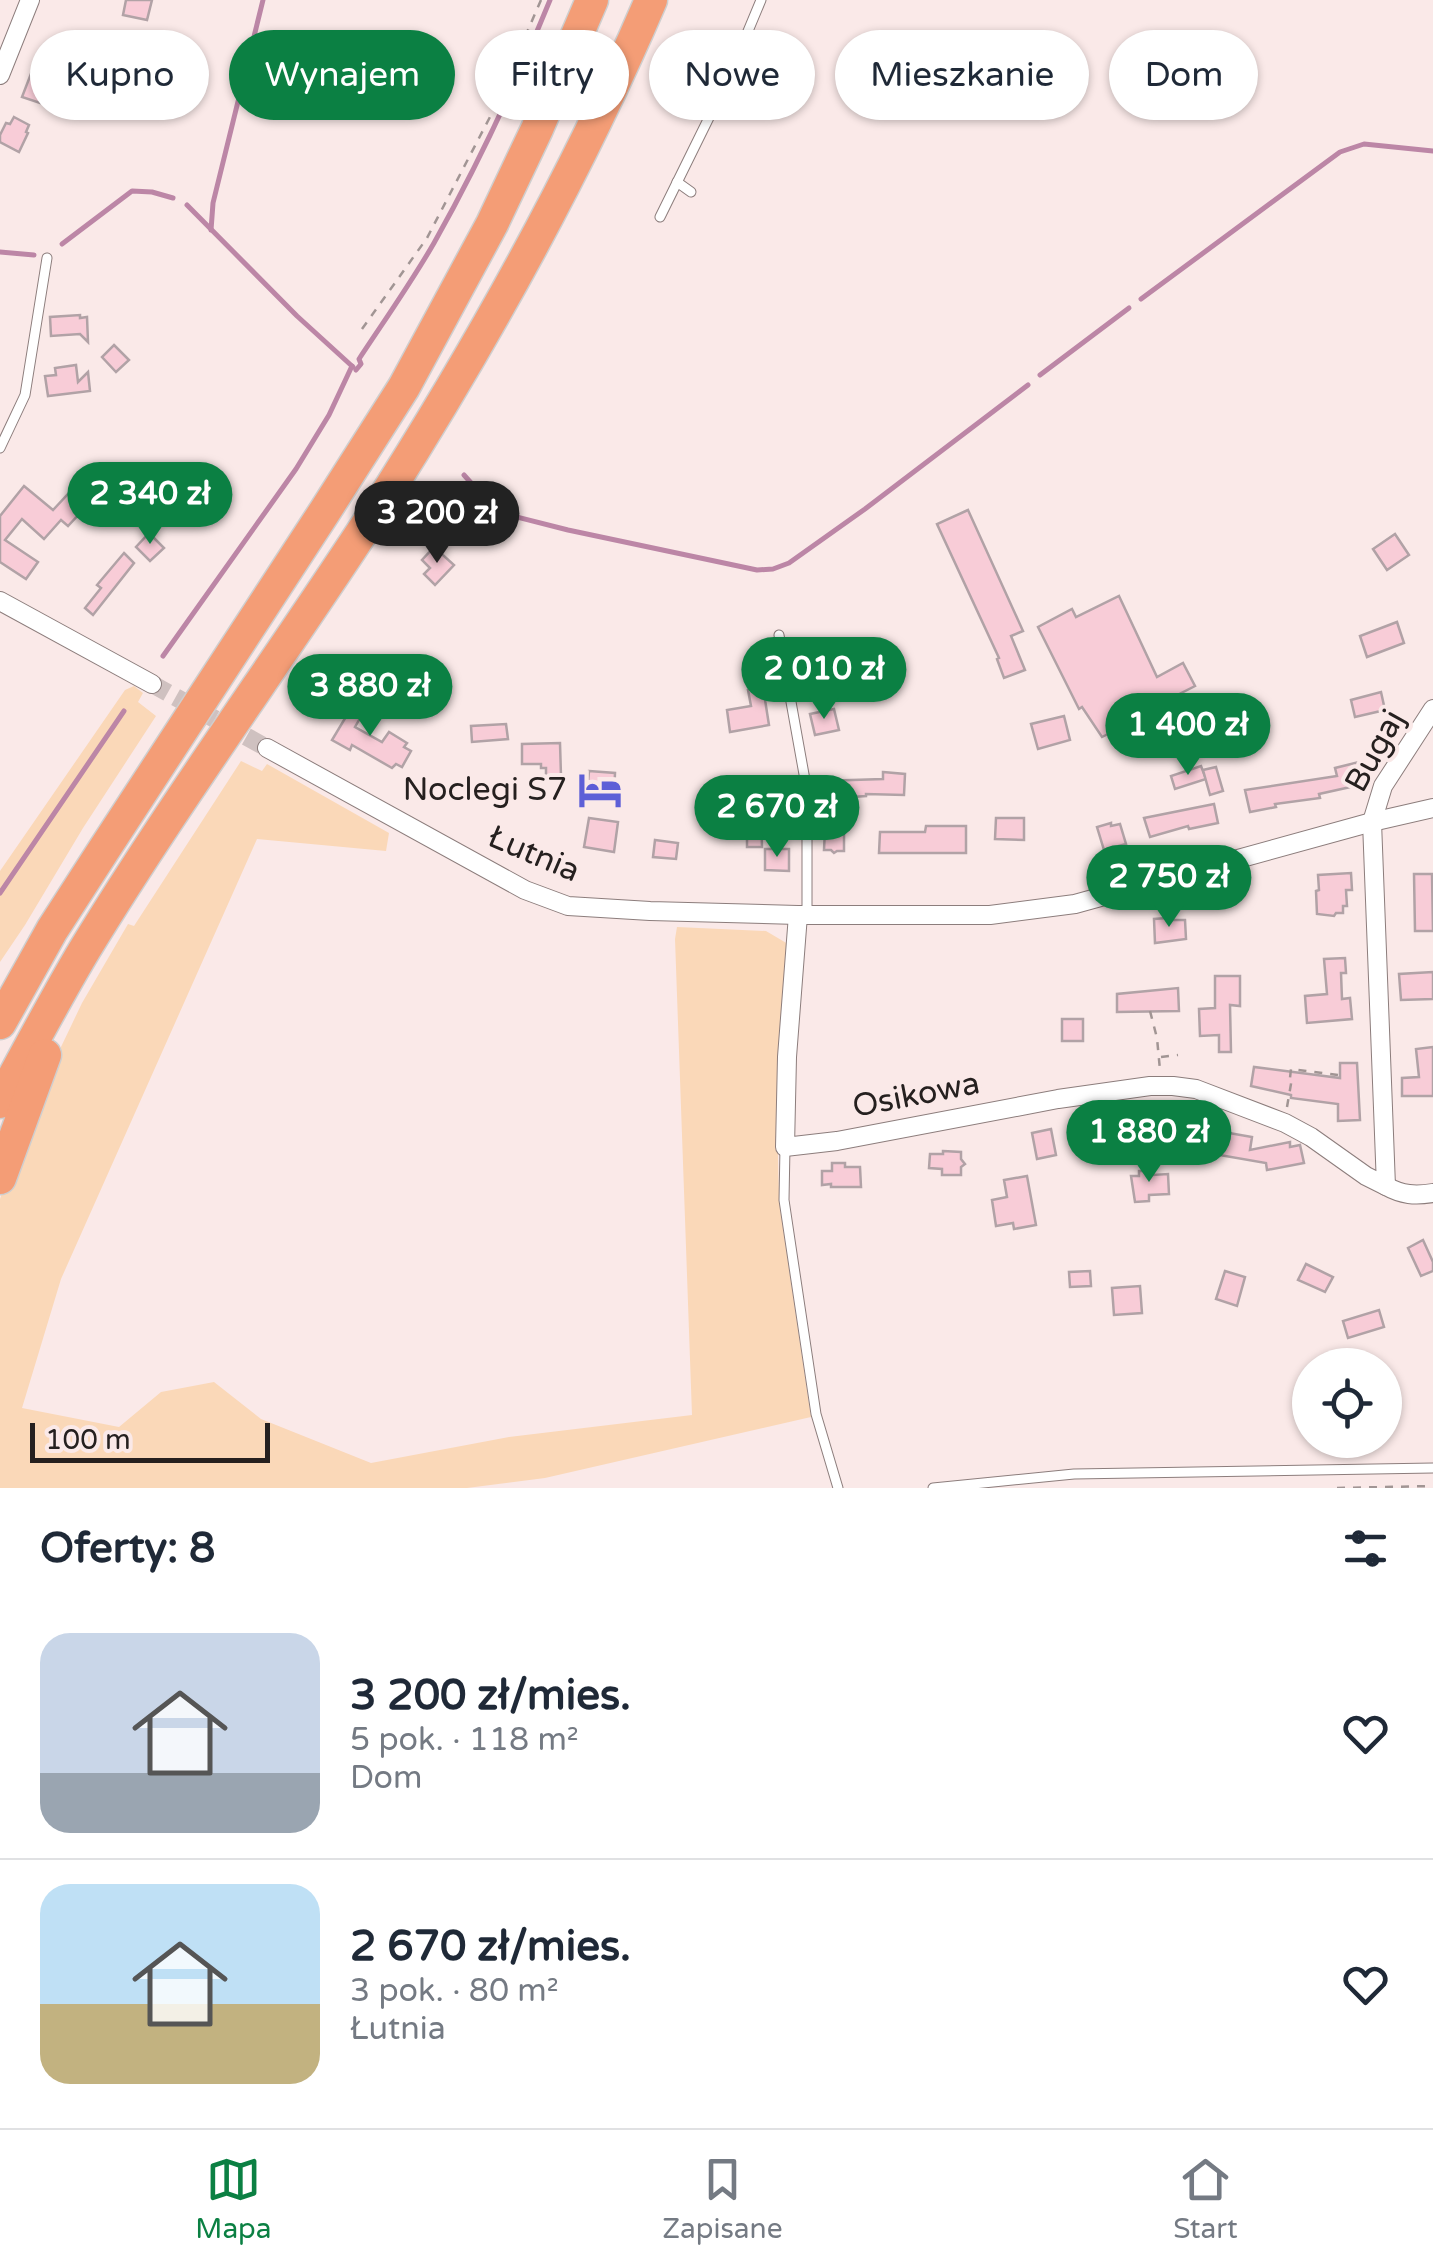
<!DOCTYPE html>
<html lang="pl">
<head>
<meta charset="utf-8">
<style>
  body { margin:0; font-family:"Varela Round",sans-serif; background:#f2f2f3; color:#1f2937; height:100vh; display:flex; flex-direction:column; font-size:38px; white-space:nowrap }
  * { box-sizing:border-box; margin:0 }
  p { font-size:32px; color:#747a83 }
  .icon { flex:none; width:55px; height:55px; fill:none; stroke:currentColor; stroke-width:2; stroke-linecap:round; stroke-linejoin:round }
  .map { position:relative; height:1488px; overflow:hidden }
  .panel { display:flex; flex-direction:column; background:#fff; flex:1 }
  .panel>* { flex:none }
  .guide { position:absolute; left:30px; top:30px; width:1375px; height:90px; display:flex; gap:20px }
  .controls { position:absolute; left:1292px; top:1348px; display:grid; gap:20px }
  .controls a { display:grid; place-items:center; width:110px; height:110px; border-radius:50%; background:#fff; box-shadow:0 2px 8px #0004; font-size:50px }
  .scale { position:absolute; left:30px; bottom:25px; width:240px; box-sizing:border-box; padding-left:10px; border:5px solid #25201f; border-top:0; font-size:28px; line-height:35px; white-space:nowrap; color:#25201f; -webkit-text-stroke:8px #fae9e8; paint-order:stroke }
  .price { position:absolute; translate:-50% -85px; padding:0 22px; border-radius:35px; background:#0b8043; color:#fff; font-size:32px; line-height:65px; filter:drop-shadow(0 2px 5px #0008) }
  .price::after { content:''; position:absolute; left:50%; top:60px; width:30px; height:22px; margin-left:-15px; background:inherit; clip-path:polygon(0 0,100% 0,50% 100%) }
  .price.on { background:#222; color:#fff }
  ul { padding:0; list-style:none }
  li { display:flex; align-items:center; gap:30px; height:250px; padding:0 40px }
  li+li { border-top:2px solid #e0e1e3 }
  li span { display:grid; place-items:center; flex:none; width:280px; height:200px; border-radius:30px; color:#555 }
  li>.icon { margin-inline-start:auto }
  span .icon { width:120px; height:120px; fill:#fffc; stroke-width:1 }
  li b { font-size:42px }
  h2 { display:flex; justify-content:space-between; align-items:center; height:120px; padding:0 40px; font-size:42px }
  .pill { padding:0 35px; border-radius:45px; background:#fff; box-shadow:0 2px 8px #0004; font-size:35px; line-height:90px }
  .pill.on { background:#0b8043; color:#fff }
  .tabs { display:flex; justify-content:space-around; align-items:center; height:140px; border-top:2px solid #e0e1e3; background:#fff; font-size:28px; color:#747a83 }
  .tabs a { display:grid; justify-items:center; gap:5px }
  .tabs .on { color:#0b8043 }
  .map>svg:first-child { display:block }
  .green { fill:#fad8b8 }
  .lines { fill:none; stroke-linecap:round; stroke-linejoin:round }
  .stream { stroke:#bc86a6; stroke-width:5 }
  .building { fill:#f8ccd7; stroke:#b1a2a6; stroke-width:2.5 }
  .street-tunnel { stroke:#cfc1c0; stroke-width:18; stroke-dasharray:18 9; stroke-linecap:butt }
  .lane-casing { stroke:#8c7d7c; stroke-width:11 }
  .street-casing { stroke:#8c7d7c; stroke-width:20 }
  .highway-casing { stroke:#cfcece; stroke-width:35 }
  .path { stroke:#a19594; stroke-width:2.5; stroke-dasharray:8 8; stroke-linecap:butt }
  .lane { stroke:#fff; stroke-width:9 }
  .street { stroke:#fff; stroke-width:18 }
  .highway { stroke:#f49d76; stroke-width:32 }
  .labels { text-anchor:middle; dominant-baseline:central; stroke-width:8; stroke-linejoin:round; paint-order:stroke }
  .street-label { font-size:32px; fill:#25201f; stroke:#fae9e8 }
  .poi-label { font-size:32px; fill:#25201f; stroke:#fae9e8; text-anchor:end }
</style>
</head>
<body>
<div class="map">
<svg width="1433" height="1488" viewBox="0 0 1433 1488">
  <rect width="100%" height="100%" fill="#fae9e8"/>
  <g class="green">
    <path d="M134 686 143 693 138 702 156 716 83 828 25 925 0 962V871L125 690Z"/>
    <path d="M241 761 262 771 267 764 389 833 386 851 257 839 61 1279 22 1408 119 1427 161 1392 214 1382 261 1419 371 1463 509 1437 692 1415 675 939 677 927 766 931 788 944C782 1032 774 1119 780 1208L811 1417 545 1478 467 1488H0V1199L19 1143 50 1070 82 1003 128 924 134 926Z"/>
  </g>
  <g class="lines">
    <g class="stream">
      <path d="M187 205 297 316 353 367"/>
      <path d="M211 230 213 203 263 0"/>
      <path d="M62 244 132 191 152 192 173 198"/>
      <path d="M0 252 34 255"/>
      <path d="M1141 299 1340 152 1364 144 1433 151"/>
      <path d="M356 370 361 364 359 359C384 321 411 283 434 243 478 165 516 83 550 0"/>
      <path d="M1040 375 1129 308"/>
      <path d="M464 475 489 503 505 514 568 530 757 570 773 569 789 563 865 509 1028 385"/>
      <path d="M163 656 296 469 329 415 352 366"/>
      <path d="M0 893 124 711"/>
    </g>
  </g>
  <g class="building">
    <path d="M126 0H152L147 20 123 15Z"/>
    <path d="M84 64 124 75 119 95 79 85Z"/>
    <path d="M32 71 50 78 40 103 22 97Z"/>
    <path d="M14 117 29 125 26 132 28 133 19 152 0 142V135L6 123 10 124Z"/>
    <path d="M80 315V318L87 317 88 342 80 334 51 336 50 317Z"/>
    <path d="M114 345 129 360 116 372 102 357Z"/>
    <path d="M76 365 78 382 88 372 90 391 48 396 45 376 56 375 55 368Z"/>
    <path d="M24 486 53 510 68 494 78 502 73 507 80 513 68 526 61 520 44 539 22 519 5 540 38 562 26 579 0 562V516Z"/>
    <path d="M968 510 1023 631 1011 636 1025 670 1004 678 997 659 999 658 937 524Z"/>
    <path d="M149 533 164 548 150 561 136 547Z"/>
    <path d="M1395 534 1409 555 1387 570 1373 549Z"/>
    <path d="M434 547 454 565 435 585 424 574 430 568 422 560Z"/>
    <path d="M124 553 134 563 93 615 85 608 101 588 97 585Z"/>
    <path d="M1119 596 1157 677 1183 663 1195 686 1142 713 1144 716 1102 737 1082 707 1079 709 1038 627 1072 609 1076 617Z"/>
    <path d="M1397 622 1404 643 1367 657 1360 636Z"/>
    <path d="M822 645 826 669 811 672 810 668H805L804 663H802L799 649Z"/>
    <path d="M763 687 769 725 730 732 727 710 751 706 748 690Z"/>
    <path d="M1381 692 1385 710 1355 717 1351 700Z"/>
    <path d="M359 695 370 701 355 727 382 742 389 732 407 743 404 747 411 751 402 767 396 764 392 768 352 745 350 750 332 740Z"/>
    <path d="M834 709 839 730 815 735 810 714Z"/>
    <path d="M1064 716 1070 740 1038 749 1031 724Z"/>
    <path d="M506 724 508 739 472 742 471 726Z"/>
    <path d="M560 743 561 776 557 780H550L546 776V768H541V764H522V744Z"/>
    <path d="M1359 762 1364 784 1319 794 1320 798 1275 804 1276 807 1250 812 1245 790 1337 776 1335 768Z"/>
    <path d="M1201 766 1206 779 1175 789 1171 776Z"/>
    <path d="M1216 767 1223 791 1210 795 1203 770Z"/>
    <path d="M589 771 615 773 614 797 587 795Z"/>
    <path d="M883 772 905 774 904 795 866 794V796L822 799 821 781 883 779Z"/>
    <path d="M1214 804 1218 823 1189 829 1188 826 1150 837 1144 818Z"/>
    <path d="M747 810H761L762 847H747Z"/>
    <path d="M589 818 618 822 614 852 584 847Z"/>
    <path d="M996 818H1024V840L995 839Z"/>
    <path d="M1111 823V826L1120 824 1126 844 1104 850 1097 827Z"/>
    <path d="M926 826H966V853H879L880 832H925Z"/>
    <path d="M825 829H844V851H837L834 853 831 850H824Z"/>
    <path d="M655 840 678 843 676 859 653 857Z"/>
    <path d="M765 849H789V871L765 870Z"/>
    <path d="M1351 873 1352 890H1346L1347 906H1343V913H1336L1334 916 1317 914 1316 891 1319 890 1318 875Z"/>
    <path d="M1414 874H1432L1433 931H1415Z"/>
    <path d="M1167 918 1168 920H1185L1186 939 1155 943 1154 919Z"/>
    <path d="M1345 958 1346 973H1341L1342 999 1350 998 1352 1019 1307 1023 1305 996 1327 994 1324 959Z"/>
    <path d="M1433 972V999L1401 1000 1399 974Z"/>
    <path d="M1215 976H1240V1006L1230 1005 1231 1052H1219V1035L1200 1036 1199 1009 1215 1008Z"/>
    <path d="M1178 988 1179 1011 1117 1012V994Z"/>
    <rect x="1062" y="1019" width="21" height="22"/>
    <path d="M1433 1047V1096H1402V1078L1419 1077 1416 1049Z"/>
    <path d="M1340 1063H1357L1360 1120 1338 1121V1104L1291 1098V1095L1251 1086 1254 1067 1340 1078Z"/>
    <path d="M1178 1113V1119L1188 1118 1190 1140 1171 1142 1170 1135 1129 1136 1128 1115Z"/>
    <path d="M1051 1129 1056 1155 1037 1159 1032 1133Z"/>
    <path d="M1212 1130 1252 1137 1250 1150 1290 1142V1147L1300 1145 1304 1163 1267 1170 1266 1163 1208 1153Z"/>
    <path d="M943 1151 961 1152V1159L965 1164 961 1167V1175H942V1169L929 1168 930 1154H943Z"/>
    <path d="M832 1163H845V1167H860L861 1187H831V1184L822 1185V1171H832Z"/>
    <path d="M1139 1171H1153V1175L1168 1174 1169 1194 1149 1195V1201L1135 1202 1131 1176H1139Z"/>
    <path d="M1027 1176 1036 1225 1014 1229 1013 1223 996 1226 992 1200 1007 1197 1004 1180Z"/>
    <path d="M1423 1240 1433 1262V1271L1421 1276 1408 1248Z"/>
    <path d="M1306 1264 1333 1277 1325 1292 1298 1280Z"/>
    <path d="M1090 1271 1091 1286 1070 1287 1069 1272Z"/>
    <path d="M1225 1271 1245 1277 1237 1306 1216 1299Z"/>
    <path d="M1140 1286 1142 1313 1114 1315 1112 1288Z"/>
    <path d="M1379 1310 1384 1327 1348 1338 1343 1321Z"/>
  </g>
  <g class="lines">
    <path class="street-tunnel" d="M152 684 267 748"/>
    <g class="lane-casing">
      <g id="lane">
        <path d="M677 182 691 192"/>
        <path d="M660 217 728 79 761 0"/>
        <path d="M0 448 25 395 47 258"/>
        <path d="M779 635 807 791V915"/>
        <path d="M808 811H851"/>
        <path d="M785 1147 784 1200 816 1414 838 1488"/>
        <path d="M933 1488 1074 1474 1433 1468"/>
      </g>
    </g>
    <g class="street-casing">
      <g id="street">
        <path d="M0 75 30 0"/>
        <path d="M0 601 152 684"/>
        <path d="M267 748 525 890 568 906 650 911 798 915H990L1075 904 1372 822 1433 808"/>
        <path d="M798 915 787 1057 785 1147 837 1141 1058 1099 1150 1086H1173L1196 1089 1285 1123 1311 1137 1366 1176 1386 1186 1372 822 1383 786 1433 709"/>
        <path d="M1386 1186C1402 1195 1415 1196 1433 1193"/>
      </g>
    </g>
    <g class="highway-casing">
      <g id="highway">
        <path d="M0 1023 52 930 103 851 325 511 404 387 492 224 537 129 592 0"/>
        <path d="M0 1102C28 1051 55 999 85 949 173 805 273 668 366 526 474 358 573 183 651 0"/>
        <path d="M0 1178 45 1055"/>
      </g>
    </g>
    <g class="path">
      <path d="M362 329 427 238 491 115 541 0"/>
      <path d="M1150 1011 1157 1038 1160 1070"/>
      <path d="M1161 1057 1178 1055"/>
      <path d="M1287 1107 1292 1078H1290L1291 1069 1338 1075"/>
      <path d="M1337 1488 1433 1486"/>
    </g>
    <use href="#lane" class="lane"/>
    <use href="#street" class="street"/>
    <use href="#highway" class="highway"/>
  </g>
  <defs>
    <g id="hotel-bare" transform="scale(3.45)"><path d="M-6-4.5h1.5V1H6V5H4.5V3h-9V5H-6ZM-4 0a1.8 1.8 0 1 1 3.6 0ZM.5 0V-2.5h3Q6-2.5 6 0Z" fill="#5d5fd7" stroke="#fae9e8" stroke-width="2.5" paint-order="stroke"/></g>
  </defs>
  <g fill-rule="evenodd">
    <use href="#hotel-bare" x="600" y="790"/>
  </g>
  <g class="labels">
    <g class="street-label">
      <text transform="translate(1375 751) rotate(-61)">Bugaj</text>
      <text transform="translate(534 854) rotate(23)">Łutnia</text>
      <text transform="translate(916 1095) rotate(-11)">Osikowa</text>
    </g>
    <g class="poi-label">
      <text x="567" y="790">Noclegi S7</text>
    </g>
  </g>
</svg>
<div class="controls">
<a><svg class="icon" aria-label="locate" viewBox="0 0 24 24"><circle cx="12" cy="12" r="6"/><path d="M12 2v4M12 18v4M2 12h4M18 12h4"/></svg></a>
</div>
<div class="scale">100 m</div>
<b class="price" style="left:150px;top:547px">2 340 zł</b>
<b class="price on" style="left:437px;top:566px">3 200 zł</b>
<b class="price" style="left:824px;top:722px">2 010 zł</b>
<b class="price" style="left:370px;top:739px">3 880 zł</b>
<b class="price" style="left:1188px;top:778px">1 400 zł</b>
<b class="price" style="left:777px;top:860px">2 670 zł</b>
<b class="price" style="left:1169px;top:930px">2 750 zł</b>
<b class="price" style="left:1149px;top:1185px">1 880 zł</b>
<div class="guide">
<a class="pill">Kupno</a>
<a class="pill on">Wynajem</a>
<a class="pill">Filtry</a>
<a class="pill">Nowe</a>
<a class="pill">Mieszkanie</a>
<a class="pill">Dom</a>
</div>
</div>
<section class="panel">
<h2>Oferty: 8<svg class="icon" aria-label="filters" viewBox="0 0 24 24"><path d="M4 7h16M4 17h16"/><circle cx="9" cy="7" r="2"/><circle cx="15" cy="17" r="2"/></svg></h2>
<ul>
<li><span style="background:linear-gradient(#c9d6e8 70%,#9aa5b1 0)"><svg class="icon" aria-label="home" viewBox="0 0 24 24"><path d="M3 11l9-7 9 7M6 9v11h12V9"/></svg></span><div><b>3 200 zł/mies.</b><p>5 pok. · 118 m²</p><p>Dom</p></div><svg class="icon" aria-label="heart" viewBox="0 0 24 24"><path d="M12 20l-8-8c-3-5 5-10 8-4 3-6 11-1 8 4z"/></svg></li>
<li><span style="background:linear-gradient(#bfe0f5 60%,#c2b280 0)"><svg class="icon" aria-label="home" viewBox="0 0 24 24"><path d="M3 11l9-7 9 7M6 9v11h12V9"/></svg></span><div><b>2 670 zł/mies.</b><p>3 pok. · 80 m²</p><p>Łutnia</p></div><svg class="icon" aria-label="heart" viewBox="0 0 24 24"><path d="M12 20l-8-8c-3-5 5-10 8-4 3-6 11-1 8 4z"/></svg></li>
</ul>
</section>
<nav class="tabs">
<a class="on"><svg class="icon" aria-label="map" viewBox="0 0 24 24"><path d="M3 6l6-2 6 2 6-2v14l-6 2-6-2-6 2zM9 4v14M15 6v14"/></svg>Mapa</a>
<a><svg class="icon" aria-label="saved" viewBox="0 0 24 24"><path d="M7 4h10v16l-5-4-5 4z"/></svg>Zapisane</a>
<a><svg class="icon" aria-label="home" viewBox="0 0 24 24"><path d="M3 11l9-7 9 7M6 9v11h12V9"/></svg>Start</a>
</nav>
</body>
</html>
